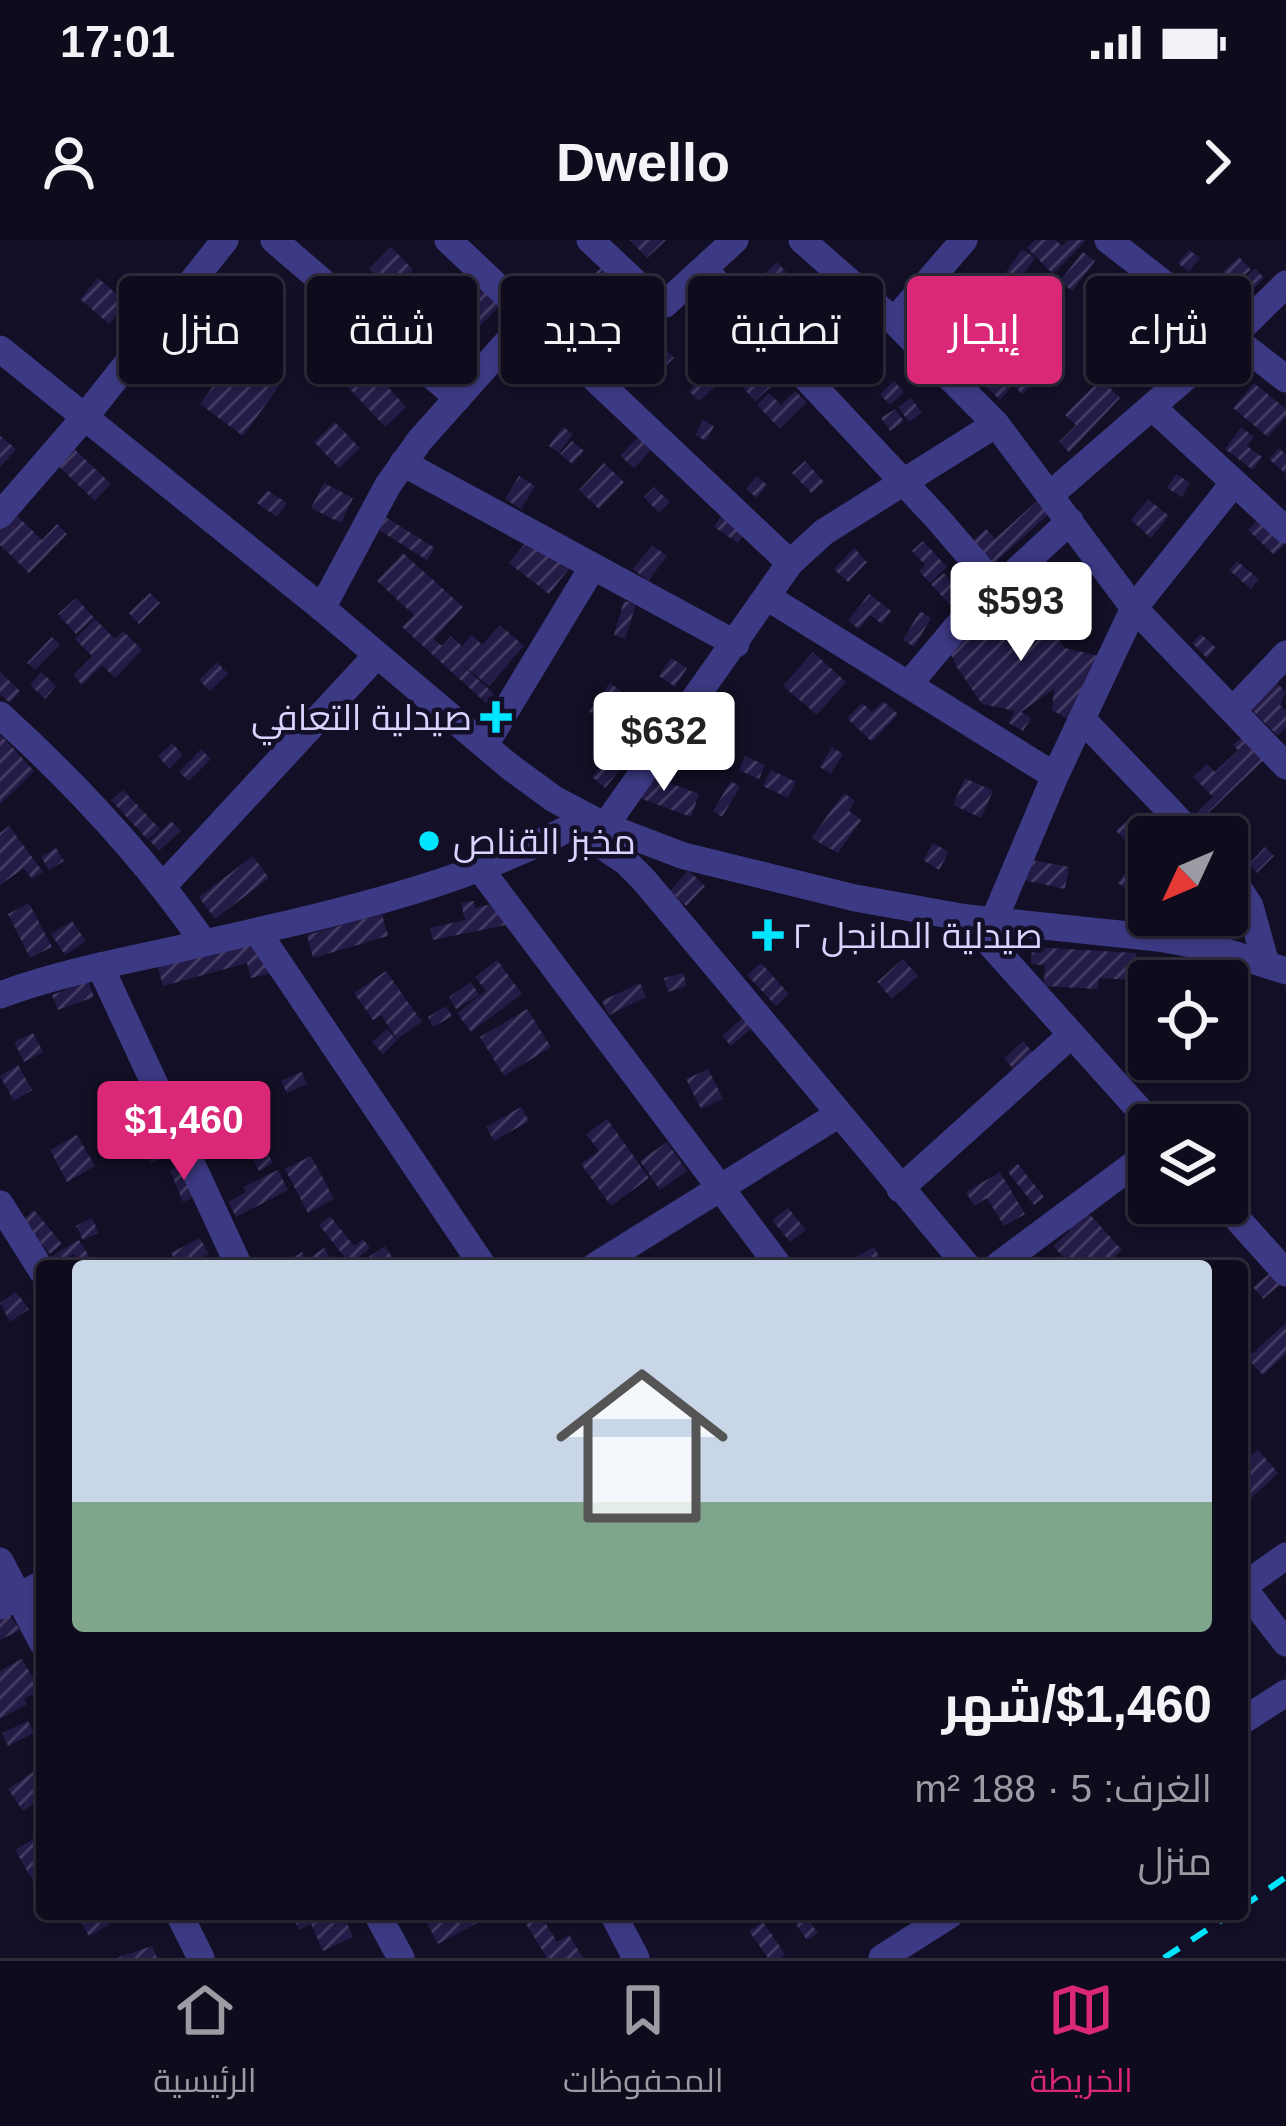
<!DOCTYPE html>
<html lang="ar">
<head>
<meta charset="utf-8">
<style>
  body { margin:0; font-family:Helvetica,Cairo,sans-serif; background:#1c1929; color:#f1f3f6; direction:rtl; height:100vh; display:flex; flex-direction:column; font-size:45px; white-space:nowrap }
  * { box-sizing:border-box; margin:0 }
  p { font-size:39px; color:#9b9ba3 }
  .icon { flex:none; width:66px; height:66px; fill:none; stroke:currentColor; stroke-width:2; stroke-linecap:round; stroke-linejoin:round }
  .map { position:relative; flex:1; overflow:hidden; direction:ltr }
  .panel { position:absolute; left:36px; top:1020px; width:1212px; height:660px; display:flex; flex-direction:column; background:#0e0b1c; border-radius:12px; box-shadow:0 3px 9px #0004,0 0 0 3px #2e2b3b; direction:rtl }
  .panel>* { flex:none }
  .top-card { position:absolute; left:36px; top:36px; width:1215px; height:108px; direction:rtl; display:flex; gap:24px }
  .needle { width:78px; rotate:226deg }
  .controls { position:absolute; left:1128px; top:576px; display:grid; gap:24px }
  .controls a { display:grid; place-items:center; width:120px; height:120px; border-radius:12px; background:#0e0b1c; box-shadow:0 3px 9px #0004,0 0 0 3px #2e2b3b; font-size:60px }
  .price { position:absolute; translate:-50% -102px; padding:0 27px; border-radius:12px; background:#fff; color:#222; font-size:39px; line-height:78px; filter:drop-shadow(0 3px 6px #0008) }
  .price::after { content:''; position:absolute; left:50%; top:72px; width:36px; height:27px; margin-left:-18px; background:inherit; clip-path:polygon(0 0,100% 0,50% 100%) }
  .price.selected { background:#db2777; color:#fff }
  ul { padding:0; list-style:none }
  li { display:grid; align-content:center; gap:24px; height:636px; padding:0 36px }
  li+li { border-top:3px solid #2e2b3b }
  li span { display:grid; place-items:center; height:372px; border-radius:12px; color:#555 }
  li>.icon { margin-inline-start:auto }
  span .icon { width:216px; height:216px; fill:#fffc; stroke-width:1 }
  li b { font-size:51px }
  .pill { padding:0 42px; border-radius:12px; background:#0e0b1c; box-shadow:0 3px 9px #0004,0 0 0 3px #2e2b3b; font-size:42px; line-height:108px }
  .pill.selected { background:#db2777; color:#fff }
  .status { display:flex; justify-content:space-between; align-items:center; height:84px; padding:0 60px; background:#0e0b1c; direction:ltr }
  .status svg { height:33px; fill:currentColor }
  header { display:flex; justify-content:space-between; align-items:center; height:156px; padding:0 36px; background:#0e0b1c; font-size:54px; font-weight:600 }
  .dock { display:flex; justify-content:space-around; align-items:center; height:168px; border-top:3px solid #2e2b3b; background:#0e0b1c; font-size:33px; color:#9b9ba3 }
  .dock a { display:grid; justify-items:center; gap:6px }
  .dock .selected { color:#db2777 }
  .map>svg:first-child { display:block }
  .building { fill:url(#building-hatch) }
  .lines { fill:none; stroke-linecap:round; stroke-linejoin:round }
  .minor { stroke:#3d3a85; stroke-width:27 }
  .rail { stroke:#00e5ff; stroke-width:6; stroke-dasharray:18 15; stroke-linecap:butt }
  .poi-dot { fill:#00e5ff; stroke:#130f26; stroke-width:4.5 }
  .labels { text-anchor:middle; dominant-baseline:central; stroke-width:9; stroke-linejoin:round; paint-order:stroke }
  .poi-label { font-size:36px; fill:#d9d4ff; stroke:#130f26; text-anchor:start }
</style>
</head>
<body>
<div class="status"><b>17:01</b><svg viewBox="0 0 49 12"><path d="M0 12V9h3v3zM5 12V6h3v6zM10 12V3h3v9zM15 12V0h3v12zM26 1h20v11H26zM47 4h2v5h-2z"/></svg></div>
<header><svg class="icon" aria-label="forward" viewBox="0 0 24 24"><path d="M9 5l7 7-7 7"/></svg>Dwello<svg class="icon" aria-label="person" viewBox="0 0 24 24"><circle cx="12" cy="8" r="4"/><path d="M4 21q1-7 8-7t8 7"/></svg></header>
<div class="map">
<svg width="1286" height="1718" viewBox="0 0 1286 1718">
  <defs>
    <pattern id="building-hatch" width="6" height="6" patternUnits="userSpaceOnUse" patternTransform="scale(3)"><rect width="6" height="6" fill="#241b47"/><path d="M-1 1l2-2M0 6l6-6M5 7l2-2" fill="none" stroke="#433b63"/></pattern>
  </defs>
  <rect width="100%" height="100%" fill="#130f26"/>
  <g class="building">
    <path d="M630 0H666L647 18Z"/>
    <path d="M1035 0H1056L1062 6 1068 0H1086L1053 34 1027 8Z"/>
    <path d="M391 7 413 30 391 52 369 29Z"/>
    <path d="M1022 9 1035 18 1017 43 1005 34Z"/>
    <path d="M1189 10 1200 18 1189 32 1178 23Z"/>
    <path d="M1083 12 1095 21 1072 51 1060 41Z"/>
    <path d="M1239 17 1251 30 1233 45 1222 32Z"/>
    <path d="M777 22 796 43 773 64 754 43Z"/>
    <path d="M607 23 639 59 626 71 621 66 592 92 574 71 603 45 593 35Z"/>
    <path d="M1255 28 1264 38 1243 59 1233 50Z"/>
    <path d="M98 38 127 63 109 84 80 59Z"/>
    <path d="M808 45 829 65 811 83 791 64Z"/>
    <path d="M199 48 217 61 225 50 244 63 235 75 219 63 210 75 231 90 221 104 180 75Z"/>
    <path d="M482 49 499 66 479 87 462 70Z"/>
    <path d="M1036 53 1051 66 1042 76 1027 63Z"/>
    <path d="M1100 61 1120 83 1105 97 1085 76Z"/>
    <path d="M798 82 829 116 850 97 873 122 853 140 845 131 831 143 785 93Z"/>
    <path d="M470 89 480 98 456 123 447 114Z"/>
    <path d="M648 91 674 118 650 141 624 113Z"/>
    <path d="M223 102 237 116 221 131 208 117Z"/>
    <path d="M759 113 781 138 755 161 733 136Z"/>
    <path d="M246 120 279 146 243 196 200 164 224 132 232 137Z"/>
    <path d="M1038 120 1047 130 1022 154 1013 145Z"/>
    <path d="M369 126 406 167 385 187 347 146Z"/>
    <path d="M716 126 726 137 699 161 689 151Z"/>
    <path d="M994 127 1013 145 1000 160 981 141Z"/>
    <path d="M1101 139 1120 158 1069 212 1059 202 1076 185 1065 175Z"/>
    <path d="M894 141 904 152 890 165 880 154Z"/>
    <path d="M1254 143 1286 169V176L1268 197 1233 168Z"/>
    <path d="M795 151 807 162 780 189 757 165 769 153 781 165Z"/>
    <path d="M911 158 922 173 909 182 898 167Z"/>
    <path d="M895 169 904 181 890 191 881 178Z"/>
    <path d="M703 180 714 186 706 201 695 195Z"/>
    <path d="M335 182 360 208 339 228 314 202Z"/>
    <path d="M563 187 573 194 559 213 549 206Z"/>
    <path d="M1241 187 1254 197 1247 206 1262 217 1253 230 1225 209Z"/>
    <path d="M0 196 16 209 0 228Z"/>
    <path d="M638 197 651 210 634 228 620 216Z"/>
    <path d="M65 200 111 244 95 261 49 217Z"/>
    <path d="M572 201 584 211 572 224 560 214Z"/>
    <path d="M1279 208 1286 215V234L1269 219Z"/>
    <path d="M805 221 824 242 811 253 792 233Z"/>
    <path d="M604 223 624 242 599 269 579 250Z"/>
    <path d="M1176 234 1190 243 1182 257 1167 248Z"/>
    <path d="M519 236 535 246 521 269 505 259Z"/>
    <path d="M757 236 767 245 757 258 746 249Z"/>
    <path d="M324 243 353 258 341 283 311 268Z"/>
    <path d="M654 247 670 262 659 273 644 257Z"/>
    <path d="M267 250 287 263 277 277 257 263Z"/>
    <path d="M1148 259 1169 276 1151 298 1131 280Z"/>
    <path d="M1038 260 1050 273 991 326 970 303 986 289 995 299Z"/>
    <path d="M7 266 42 300 57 284 67 294 29 333 0 305V273Z"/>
    <path d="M725 270 749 287 738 303 714 287Z"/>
    <path d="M379 273 435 308 427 320 371 285Z"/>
    <path d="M1261 277 1286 303 1274 315 1248 290Z"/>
    <path d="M532 295 572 325 549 354 509 323Z"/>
    <path d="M923 301 947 327 930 343 919 331 925 325 912 311Z"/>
    <path d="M652 305 667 316 648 341 633 329Z"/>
    <path d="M854 308 867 322 848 342 834 329Z"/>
    <path d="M403 313 463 367 434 399 442 406 451 396 462 406 472 395 482 405 500 385 524 406 489 446 458 421 494 454 486 463 402 387 414 375 377 341Z"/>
    <path d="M1237 321 1259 339 1251 349 1229 330Z"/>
    <path d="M944 333 961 353 949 364 931 344Z"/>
    <path d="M150 353 160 363 139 384 129 373Z"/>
    <path d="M869 354 891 371 882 384 870 375 859 389 848 381Z"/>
    <path d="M76 358 94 378 76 394 58 374Z"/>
    <path d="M624 361 636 364 625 399 614 395Z"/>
    <path d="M1001 367 1043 374 1065 408 1099 416 1069 480 1052 470 1054 449 1021 472 1031 478 1023 491 1009 483 1015 471 982 464 956 426 949 410 956 398Z"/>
    <path d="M920 371 931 378 914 407 903 400Z"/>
    <path d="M95 379 115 399 123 391 142 410 115 438 102 425 82 445 73 435 92 416 75 399Z"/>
    <path d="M1201 394 1216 408 1207 418 1192 403Z"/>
    <path d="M52 397 60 405 35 430 27 423Z"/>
    <path d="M813 412 846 442 817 475 783 446Z"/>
    <path d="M671 418 687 428 675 447 659 436Z"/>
    <path d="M217 422 228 434 210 451 199 440Z"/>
    <path d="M0 432 20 451 10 463 0 454Z"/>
    <path d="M41 432 56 446 45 459 30 445Z"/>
    <path d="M1267 434 1286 452 1280 465 1286 470V487L1278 496 1242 460Z"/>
    <path d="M610 443 622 452 601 481 589 471Z"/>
    <path d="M883 461 898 474 872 502 847 478 862 463 872 472Z"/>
    <path d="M1251 489 1272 512 1203 578 1197 572 1213 557 1193 537 1207 524 1215 532 1238 510 1233 505Z"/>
    <path d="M702 490 727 504 719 519 694 505Z"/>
    <path d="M0 494 34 531 0 564Z"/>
    <path d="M675 498 688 508 666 538 652 528Z"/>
    <path d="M172 503 183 515 169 529 158 516Z"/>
    <path d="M832 507 843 514 831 534 820 527Z"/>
    <path d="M201 509 211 519 189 541 179 532Z"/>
    <path d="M610 516 623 526 605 548 592 537Z"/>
    <path d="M745 516 765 525 759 539 739 530Z"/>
    <path d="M771 530 796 542 788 558 763 546Z"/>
    <path d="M638 531 699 554 691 577 629 554Z"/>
    <path d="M965 538 993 551 981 578 953 565Z"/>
    <path d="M731 541 740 547 722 577 713 571Z"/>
    <path d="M123 550 160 589 148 600 111 560Z"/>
    <path d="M844 553 855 561 849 571 861 580 838 613 811 598Z"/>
    <path d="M1148 577 1168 597H1149V624L1116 591 1130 578 1139 586Z"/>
    <path d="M171 581 181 591 159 611 150 601Z"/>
    <path d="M9 586 43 632 32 639 24 628 0 645V593Z"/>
    <path d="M933 603 949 612 939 630 923 620Z"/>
    <path d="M1265 607 1274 616 1257 633 1249 624Z"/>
    <path d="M56 608 64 621 49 630 41 617Z"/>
    <path d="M253 616 269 638 215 679 199 657Z"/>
    <path d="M1021 618 1069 627 1065 649 1018 639Z"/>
    <path d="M688 630 705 646 686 666 670 651Z"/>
    <path d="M1124 634 1142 645 1135 655 1118 643Z"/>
    <path d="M474 661 475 668 501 662 506 685 433 700 430 688 465 680 461 663Z"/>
    <path d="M29 663 52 707 30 718 8 674Z"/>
    <path d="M382 674 388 696 313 718 307 695Z"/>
    <path d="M72 681 86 701 65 715 51 694Z"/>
    <path d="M261 698 271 733 251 738 247 723 163 746 157 725Z"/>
    <path d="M1032 707 1136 713 1134 740 1099 738 1098 749 1044 746 1045 725 1031 724Z"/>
    <path d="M903 719 918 736 892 759 877 742Z"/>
    <path d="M497 720 522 754 471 792 457 773 486 751 475 737Z"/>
    <path d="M761 723 789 754 776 766 747 735Z"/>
    <path d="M1197 724 1214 735 1211 741 1189 737Z"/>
    <path d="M386 731 422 782 397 799 381 775 373 780 354 753Z"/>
    <path d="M683 733 687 746 668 752 664 738Z"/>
    <path d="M88 741 94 757 58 770 52 755Z"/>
    <path d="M471 742 479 755 456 769 449 757Z"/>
    <path d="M640 743 646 757 609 775 602 761Z"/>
    <path d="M446 766 452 776 433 787 428 777Z"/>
    <path d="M527 769 551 807 504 836 480 797Z"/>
    <path d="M745 776 754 786 731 806 722 796Z"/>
    <path d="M387 789 397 800 383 814 372 802Z"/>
    <path d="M33 793 43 812 24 822 14 802Z"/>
    <path d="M1023 801 1033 813 1014 830 1004 818Z"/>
    <path d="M18 825 32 850 14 861 0 836Z"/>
    <path d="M708 829 723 859 701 869 686 839Z"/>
    <path d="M302 832 307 844 287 853 281 841Z"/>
    <path d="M220 867 228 880 216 888 207 876Z"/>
    <path d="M521 867 529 881 494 901 486 887Z"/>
    <path d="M607 879 649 938 611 966 581 924 599 911 586 894Z"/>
    <path d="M77 895 95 926 67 942 50 910Z"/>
    <path d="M162 900 168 915 151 923 144 908Z"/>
    <path d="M667 902 687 931 660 950 640 921Z"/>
    <path d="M262 903 273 923 259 931 248 911Z"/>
    <path d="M311 916 334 959 308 973 285 929Z"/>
    <path d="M184 924 198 955 183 962 170 930Z"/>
    <path d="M1018 924 1044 957 1034 965 1008 932Z"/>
    <path d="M278 930 288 950 236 977 228 962 246 952 243 947Z"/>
    <path d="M1000 932 1025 974 1004 986 987 958 974 966 966 952Z"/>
    <path d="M1083 967 1122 1010 1104 1026H1072L1053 1006 1070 991 1064 985Z"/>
    <path d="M788 968 806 990 790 1002 772 980Z"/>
    <path d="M34 970 62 1004 50 1014 22 981Z"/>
    <path d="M330 976 354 1006 363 999 370 1008 350 1024 319 985Z"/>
    <path d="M92 978 99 993 83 1000 76 986Z"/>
    <path d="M200 998 209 1014 179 1026 171 1013Z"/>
    <path d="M79 1000 92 1021 81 1026 74 1014 55 1025 50 1017Z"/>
    <path d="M385 1006 398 1026H355Z"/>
    <path d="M874 1007 884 1026H851L849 1021Z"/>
    <path d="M324 1008 336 1026H291L288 1021 302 1012 307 1020Z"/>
    <path d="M1274 1030 1283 1042 1263 1059 1253 1047Z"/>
    <path d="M16 1052 29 1069 10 1082 0 1063Z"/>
    <path d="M1286 1083V1114L1263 1135 1247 1118Z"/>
    <path d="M1258 1210 1278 1233 1245 1264 1242 1260V1225Z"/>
    <path d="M0 1361 20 1390 0 1400Z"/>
    <path d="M22 1419 40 1450 24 1459 27 1464 0 1479V1431Z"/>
    <path d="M28 1481 34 1493 8 1506 2 1493Z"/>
    <path d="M42 1526V1558L23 1571 8 1549Z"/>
    <path d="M42 1594V1643L36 1646 15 1610Z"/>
    <path d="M84 1674H103L109 1685 89 1696 78 1677Z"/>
    <path d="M292 1674H343L353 1697 323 1711 311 1684 299 1690Z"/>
    <path d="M422 1674H494L438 1704Z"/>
    <path d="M520 1674H552L543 1679 557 1702 569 1695 583 1718H547Z"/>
    <path d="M789 1674H804L818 1693 807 1700Z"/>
    <path d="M763 1682 785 1714 780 1718H768L749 1691Z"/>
    <path d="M152 1706 157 1718H119V1717Z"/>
  </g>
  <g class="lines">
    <g class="minor">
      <path d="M274 0 458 158"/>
      <path d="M448 0 790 323"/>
      <path d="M590 0 652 58 665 64 735 0"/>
      <path d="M802 0 894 81 996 184 1134 368 1286 526"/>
      <path d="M1108 0 1286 139"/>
      <path d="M704 29 938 279 997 348"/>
      <path d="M894 81 964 0"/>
      <path d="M0 109 322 368 509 526 554 559 605 586 684 616 855 658 967 678 1158 698 1214 708 1286 731"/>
      <path d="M1152 167 1286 290"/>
      <path d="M403 223 736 404"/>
      <path d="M1050 255 1232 97 1286 44"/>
      <path d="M0 275 84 178 225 0"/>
      <path d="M767 357 1055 536"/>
      <path d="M322 368 388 245 420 200 530 77"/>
      <path d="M909 444 961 382 1070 281"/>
      <path d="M1234 469 1286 414"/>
      <path d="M0 475C76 544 146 619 204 703"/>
      <path d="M1083 480 1195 597"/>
      <path d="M485 505 592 328"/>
      <path d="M605 586 790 323 824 292 996 184"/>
      <path d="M576 588 626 622 644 640 967 1026"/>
      <path d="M481 630 779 1026"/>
      <path d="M1227 631 1250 666 1266 724"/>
      <path d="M164 645 377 415"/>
      <path d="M967 678 1153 885"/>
      <path d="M994 680 1055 536 1134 368 1233 244"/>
      <path d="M257 691 483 1026"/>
      <path d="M100 726 239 1026"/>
      <path d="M0 755C57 734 118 722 178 709 317 677 463 649 587 578"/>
      <path d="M900 949 1071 795"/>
      <path d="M1223 963 1286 1033"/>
      <path d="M0 964 42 1031"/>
      <path d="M595 1026 839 874"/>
      <path d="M997 1026 1149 913"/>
      <path d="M0 1321 42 1402"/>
      <path d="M1242 1346 1286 1403"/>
      <path d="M1242 1347 1286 1316"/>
      <path d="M0 1366 42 1344"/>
      <path d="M1242 1481 1286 1453"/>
      <path d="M179 1674 201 1718"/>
      <path d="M377 1674 401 1718"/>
      <path d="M613 1674 636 1718"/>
      <path d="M882 1718 951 1674"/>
    </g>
    <g class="rail">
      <path d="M1242 1667 1286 1637"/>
      <path d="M1164 1718 1231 1674"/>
    </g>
  </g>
  <g class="poi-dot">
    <path d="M490 459h12v12h12v12h-12v12h-12v-12h-12v-12h12z"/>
    <circle cx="429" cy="601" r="12"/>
    <path d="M762 677h12v12h12v12h-12v12h-12v-12h-12v-12h12z"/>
  </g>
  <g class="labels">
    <g class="poi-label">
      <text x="472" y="477" text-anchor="end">صيدلية التعافي</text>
      <text x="453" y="601">مخبز القناص</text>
      <text x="792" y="695">صيدلية المانجل ٢</text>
    </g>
  </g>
</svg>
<div class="controls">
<a><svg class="needle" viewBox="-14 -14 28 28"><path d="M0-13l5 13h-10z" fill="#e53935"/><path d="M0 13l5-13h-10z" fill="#9b9ba3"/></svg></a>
<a><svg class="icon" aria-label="locate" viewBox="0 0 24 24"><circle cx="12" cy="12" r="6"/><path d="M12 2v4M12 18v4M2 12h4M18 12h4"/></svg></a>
<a><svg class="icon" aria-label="layers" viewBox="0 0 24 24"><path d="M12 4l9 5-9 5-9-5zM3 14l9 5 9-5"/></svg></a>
</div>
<b class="price" style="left:1021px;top:424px">$593</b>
<b class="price" style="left:664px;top:554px">$632</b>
<b class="price selected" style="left:184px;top:943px">$1,460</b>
<div class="top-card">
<a class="pill">شراء</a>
<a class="pill selected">إيجار</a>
<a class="pill">تصفية</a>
<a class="pill">جديد</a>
<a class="pill">شقة</a>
<a class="pill">منزل</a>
</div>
<section class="panel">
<ul>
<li><span style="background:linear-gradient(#c9d6e8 65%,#7fa58c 0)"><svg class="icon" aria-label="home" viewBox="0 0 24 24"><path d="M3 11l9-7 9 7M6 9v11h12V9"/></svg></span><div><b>$1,460/شهر</b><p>الغرف: 5 · 188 m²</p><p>منزل</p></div></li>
</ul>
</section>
</div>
<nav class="dock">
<a class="selected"><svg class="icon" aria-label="map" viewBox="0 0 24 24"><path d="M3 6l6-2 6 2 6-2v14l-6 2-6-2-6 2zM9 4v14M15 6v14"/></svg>الخريطة</a>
<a><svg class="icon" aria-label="saved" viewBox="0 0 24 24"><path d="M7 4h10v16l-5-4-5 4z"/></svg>المحفوظات</a>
<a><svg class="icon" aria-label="home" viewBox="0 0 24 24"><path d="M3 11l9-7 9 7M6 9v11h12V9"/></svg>الرئيسية</a>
</nav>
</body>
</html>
